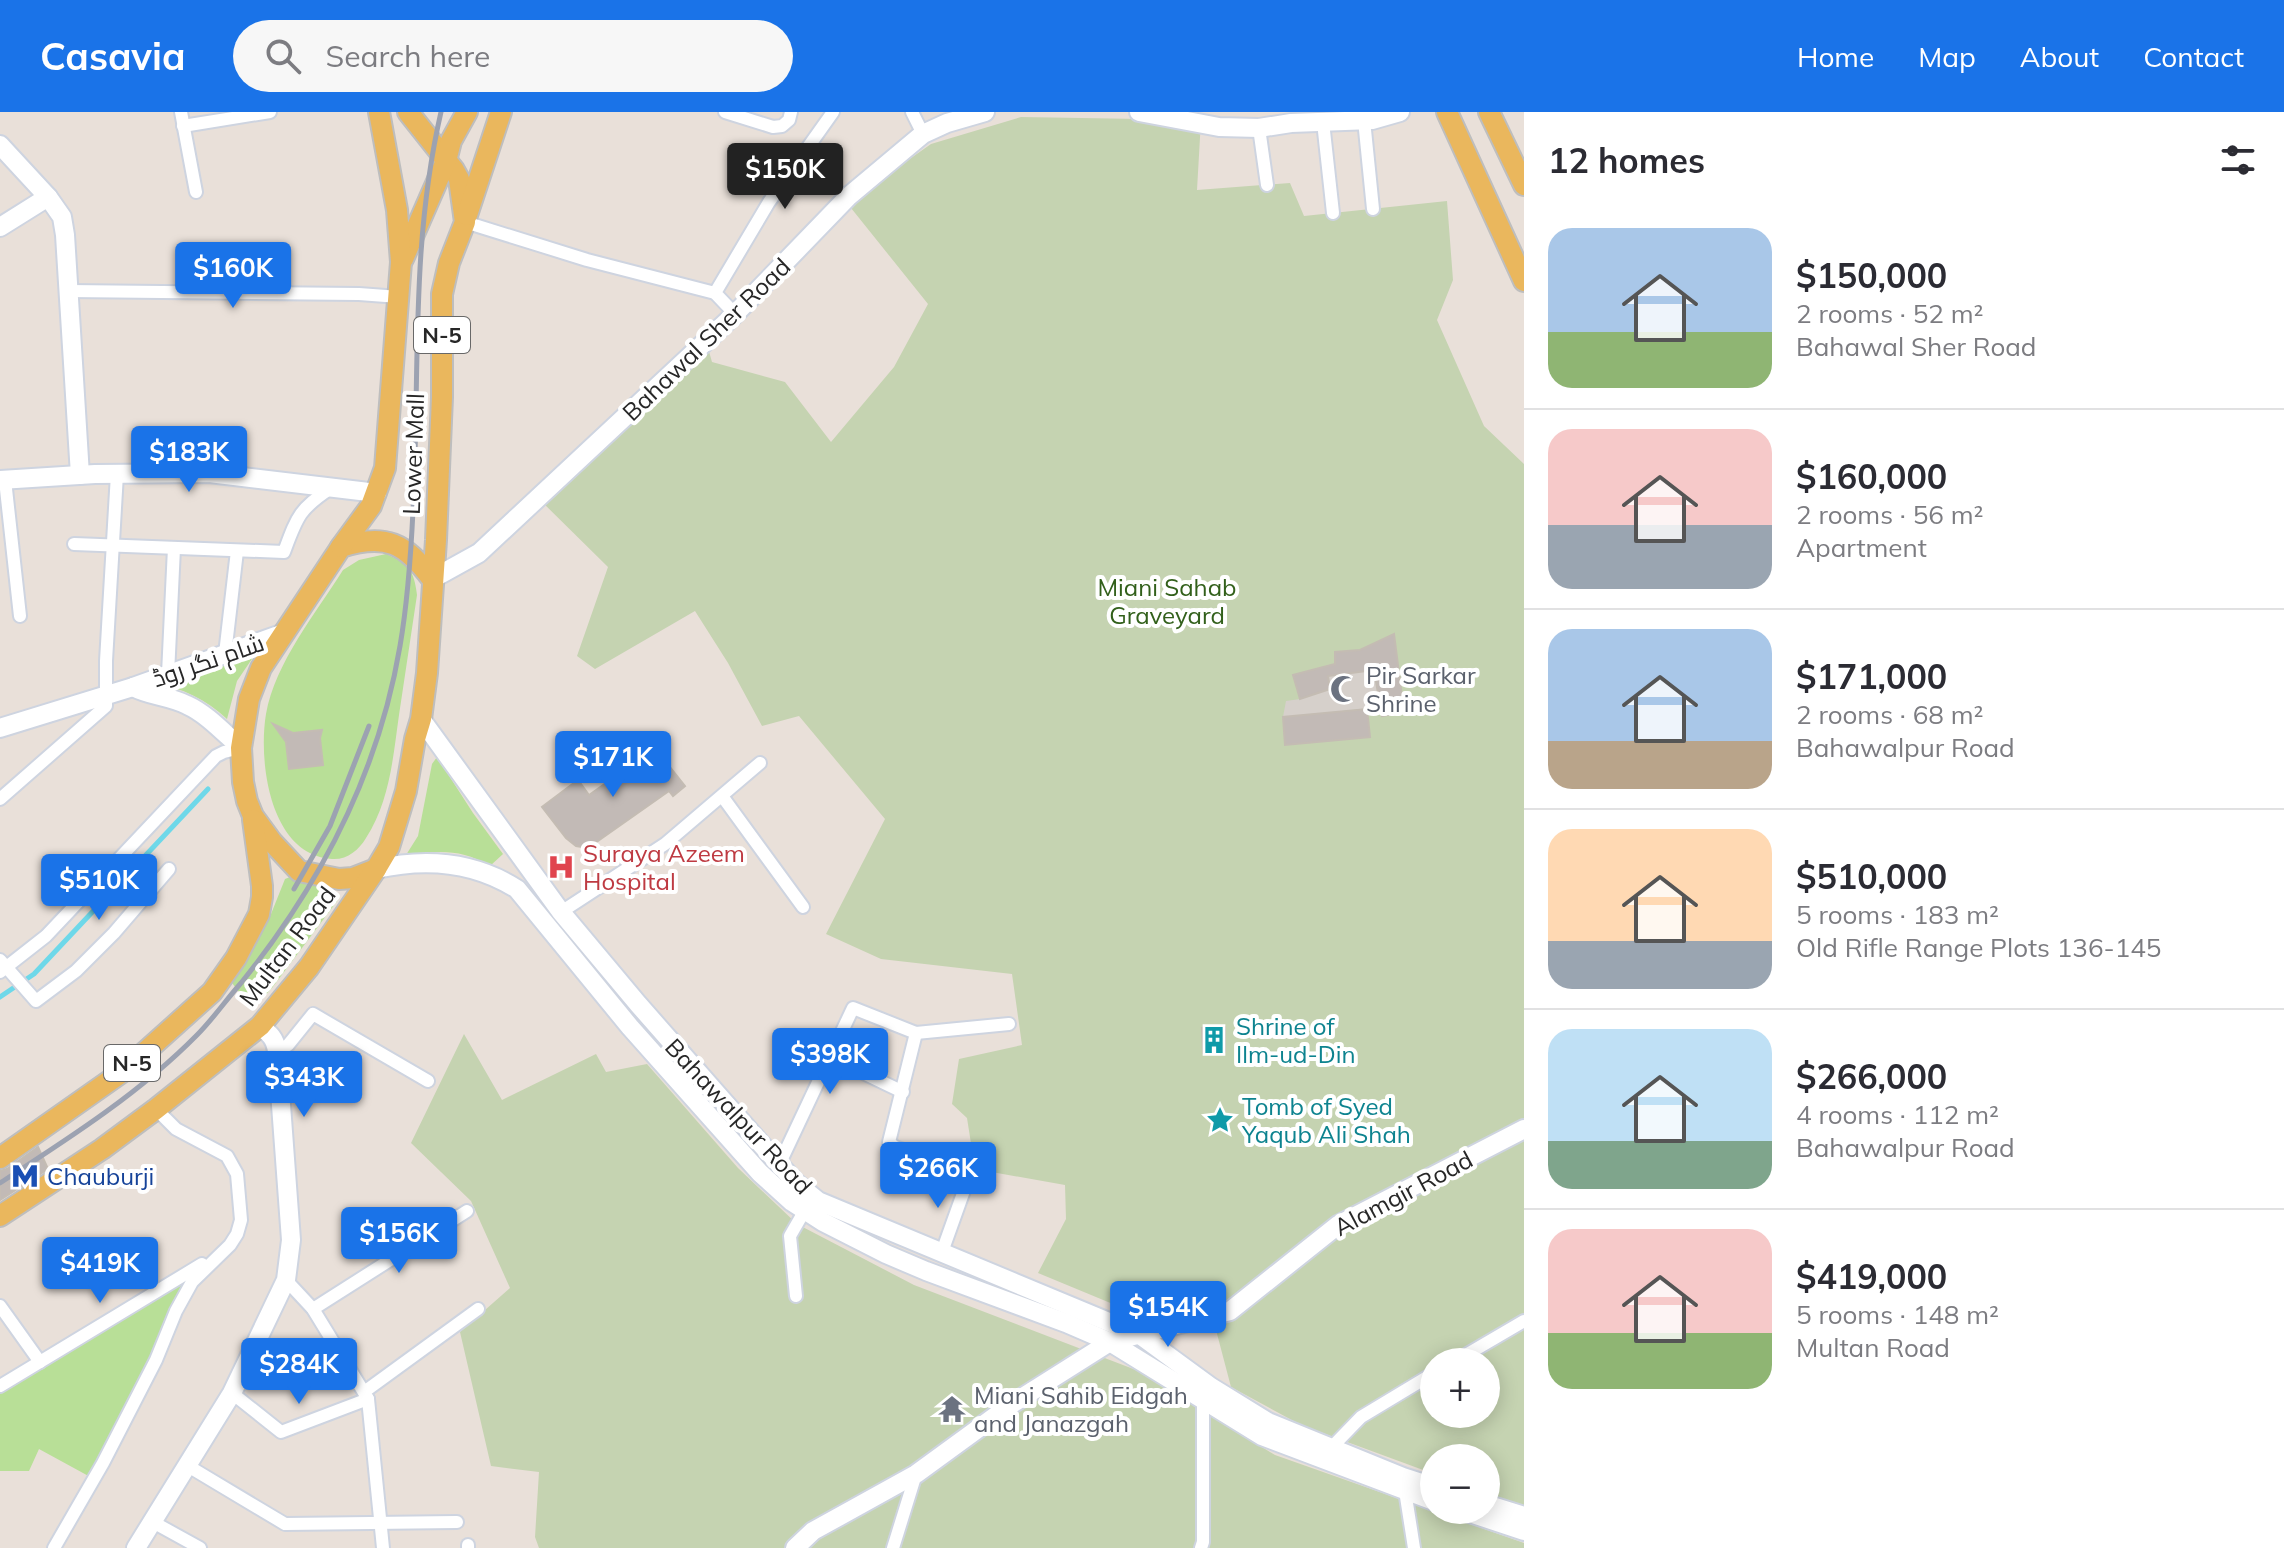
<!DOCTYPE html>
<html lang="en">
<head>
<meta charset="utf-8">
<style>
  body { margin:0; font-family:Mulish,Cairo,sans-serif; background:#f7f7f7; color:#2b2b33; height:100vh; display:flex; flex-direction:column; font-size:30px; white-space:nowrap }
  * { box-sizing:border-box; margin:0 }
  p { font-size:26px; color:#7c7c81 }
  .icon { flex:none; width:44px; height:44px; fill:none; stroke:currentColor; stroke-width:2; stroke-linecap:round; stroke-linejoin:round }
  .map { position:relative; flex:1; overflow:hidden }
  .drawer { display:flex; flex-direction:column; background:#fff; width:760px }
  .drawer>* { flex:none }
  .controls { position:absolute; left:1420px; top:1236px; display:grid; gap:16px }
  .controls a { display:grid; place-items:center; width:80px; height:80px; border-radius:50%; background:#fff; box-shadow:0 4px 20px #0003; font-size:40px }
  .price { position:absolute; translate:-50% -68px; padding:0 18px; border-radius:8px; background:#1a73e8; color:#fff; font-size:26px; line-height:52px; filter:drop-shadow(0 2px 4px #0008) }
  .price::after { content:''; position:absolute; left:50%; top:48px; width:24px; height:18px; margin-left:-12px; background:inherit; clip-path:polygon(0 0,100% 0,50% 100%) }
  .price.active { background:#222; color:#fff }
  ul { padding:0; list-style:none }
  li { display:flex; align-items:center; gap:24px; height:200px; padding:0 24px }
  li+li { border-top:2px solid #e1e1e2 }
  li span { display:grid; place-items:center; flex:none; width:224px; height:160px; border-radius:24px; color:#555 }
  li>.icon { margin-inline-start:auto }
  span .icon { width:96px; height:96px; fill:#fffc; stroke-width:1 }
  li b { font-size:34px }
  h2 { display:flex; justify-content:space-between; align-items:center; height:96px; padding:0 24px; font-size:34px }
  header { display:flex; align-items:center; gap:48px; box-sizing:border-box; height:112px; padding:0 40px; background:#1a73e8; color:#fff }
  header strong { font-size:38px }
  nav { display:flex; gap:44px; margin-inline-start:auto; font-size:28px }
  .search { width:560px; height:72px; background:#f7f7f7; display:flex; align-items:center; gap:20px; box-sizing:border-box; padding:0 28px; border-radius:44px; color:#7c7c81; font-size:30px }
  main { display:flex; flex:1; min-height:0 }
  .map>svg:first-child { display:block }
  .green { fill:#b8df97 }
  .cemetery { fill:#c5d3b1; fill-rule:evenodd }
  .plaza { fill:#d6d0cb }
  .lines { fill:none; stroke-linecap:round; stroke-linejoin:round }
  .stream { stroke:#6ed8e9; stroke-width:5 }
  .building { fill:#c2bab6; stroke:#c4bcb3; stroke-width:2 }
  .street-casing { stroke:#ced4e0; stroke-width:16 }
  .secondary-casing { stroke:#ced4e0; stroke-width:22 }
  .primary-casing { stroke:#bebebe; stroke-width:24 }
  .street { stroke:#fff; stroke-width:12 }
  .secondary { stroke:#fff; stroke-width:18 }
  .primary { stroke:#eab75d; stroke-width:20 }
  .rail { stroke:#9ca2b1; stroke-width:5 }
  .labels { text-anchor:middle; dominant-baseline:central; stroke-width:8; stroke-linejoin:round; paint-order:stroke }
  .shield { fill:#fff; stroke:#686868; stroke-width:2 }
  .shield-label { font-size:22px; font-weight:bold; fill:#272727 }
  .street-label { font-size:24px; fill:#272727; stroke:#fff }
  .park-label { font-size:24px; fill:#32601b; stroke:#fff }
  .worship-label { font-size:24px; fill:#5b616d; stroke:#fff; text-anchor:start }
  .health-label { font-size:24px; fill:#be3a42; stroke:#fff; text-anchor:start }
  .culture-label { font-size:24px; fill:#0d838f; stroke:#fff; text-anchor:start }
  .transit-label { font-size:24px; fill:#164399; stroke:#fff; text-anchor:start }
</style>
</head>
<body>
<header>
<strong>Casavia</strong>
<div class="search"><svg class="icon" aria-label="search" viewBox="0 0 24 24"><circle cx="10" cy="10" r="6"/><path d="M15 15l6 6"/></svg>Search here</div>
<nav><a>Home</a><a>Map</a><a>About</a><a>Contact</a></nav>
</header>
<main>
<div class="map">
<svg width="1524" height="1436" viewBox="0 0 1524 1436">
  <rect width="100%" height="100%" fill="#e9e0d9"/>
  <g class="green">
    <path d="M386 442C408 452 414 457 417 483 411 523 405 563 399 603 393 645 390 689 366 726 359 738 347 748 332 747 270 743 258 650 266 602 275 551 316 501 343 458L359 448Z"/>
    <path d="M260 535 237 569 227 607C206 587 182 576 154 571Z"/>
    <path d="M437 645 473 701 503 742 490 754C460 736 438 739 406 743L418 724 432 652Z"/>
    <path d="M290 765C308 768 325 772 340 783L338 788 272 876 252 897 229 867 235 854 269 807 285 767Z"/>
    <path d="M218 1143 192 1170 94 1367 39 1337 29 1359H0V1274Z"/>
  </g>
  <g class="cemetery">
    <path d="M1021 5 1201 8 1197 78 1290 71 1304 104 1447 89 1453 168 1437 208 1484 314 1524 352V1395L1486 1381V1346H1434V1362L1301 1313 1231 1275 1211 1199 1137 1202 1038 1161 1066 1107 1065 1073 975 1057 967 1006 952 992 959 947 1022 933 1012 862 881 847 826 822 885 707 799 604 762 614 728 551 695 499 595 557 577 544 608 455 538 386 706 229 712 250 785 270 831 330 894 255 928 192 847 91 931 32ZM1434 1250H1486V1302H1434Z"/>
    <path d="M464 922 502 988 596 942 606 960 647 952 738 1056 797 1112 914 1173 1136 1258 1275 1343 1524 1431V1436H539L535 1425 539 1360 491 1354 460 1220 510 1176 471 1089 411 1031Z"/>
  </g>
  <path class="plaza" d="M1382 556 1381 595 1283 605 1286 589 1300 587 1330 577 1327 563Z"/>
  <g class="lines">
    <path class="stream" d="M0 885 34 862 208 677"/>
  </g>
  <g class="building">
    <path d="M1394 522 1404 600 1382 604 1374 558 1328 564 1330 577 1300 587 1293 563 1335 552V540L1360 538Z"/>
    <path d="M1367 597 1370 625 1285 633 1283 605Z"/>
    <path d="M273 612 293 621 322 618 320 626 323 653 289 657 286 630Z"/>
    <path d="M650 630 685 674 673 684 669 679 588 736 576 734 566 726 542 695 578 668 589 683 630 654 625 646Z"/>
    <path d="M1225 915V940L1203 941 1202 916Z"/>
    <path d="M38 1035 48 1057 0 1088V1059L7 1057Z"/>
  </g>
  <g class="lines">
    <g class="street-casing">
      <g id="street">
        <path d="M181 0 196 80"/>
        <path d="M725 0 773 15 782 14 789 8 791 0"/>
        <path d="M912 0 923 22"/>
        <path d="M1364 8 1373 97"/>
        <path d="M1323 10 1333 101"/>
        <path d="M183 14 270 0"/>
        <path d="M1259 16 1267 73"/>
        <path d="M465 110 587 148 715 181"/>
        <path d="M68 179 359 182 399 185"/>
        <path d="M735 202 715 181 769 90 833 0"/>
        <path d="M5 368 20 504"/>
        <path d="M74 432 284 440C297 405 299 397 331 376"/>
        <path d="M225 542 237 439"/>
        <path d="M168 562 174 436"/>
        <path d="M722 684 803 795"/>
        <path d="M0 687 106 594V549L117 362"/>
        <path d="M561 800 665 732 760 651"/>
        <path d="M0 848 36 889 76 859 114 821 169 757"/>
        <path d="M0 860 46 824 216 644 224 640 241 636"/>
        <path d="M916 921 889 1030 895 1035 960 1058 967 1063 966 1073 942 1140"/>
        <path d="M277 939 288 933 313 902 428 969"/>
        <path d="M828 944 903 980"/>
        <path d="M779 1053 853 896 916 921 1009 912"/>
        <path d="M286 1168 313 1197 368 1287 383 1436"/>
        <path d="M796 1184 790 1124 805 1098"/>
        <path d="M0 1194 40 1250"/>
        <path d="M313 1197 467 1099"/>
        <path d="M1454 1250 1524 1209"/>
        <path d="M0 1274 202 1152"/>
        <path d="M364 1280 478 1197"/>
        <path d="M232 1281 281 1320 368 1287"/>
        <path d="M1331 1336 1361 1305 1434 1261"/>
        <path d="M188 1354 285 1412 457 1410"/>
        <path d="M1404 1372 1414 1436"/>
        <path d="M151 1409 200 1436"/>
        <path d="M468 1433V1436"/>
        <path d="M54 1436 103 1351 156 1248 176 1199 192 1170 230 1133 237 1122 241 1108 237 1062 227 1044 176 1017 156 997"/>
        <path d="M893 1436 916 1362"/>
        <path d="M1201 1436 1203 1430V1288"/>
      </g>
    </g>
    <g class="secondary-casing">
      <g id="secondary">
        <path d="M1139 0 1219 15 1259 16 1291 11 1372 8 1400 0"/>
        <path d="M0 33 48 85 62 105 65 123 80 363"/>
        <path d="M0 115 48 85"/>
        <path d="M0 368 95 362 209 361 377 381"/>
        <path d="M432 467 479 441 735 202 849 84 923 22 947 11 985 0"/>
        <path d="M133 575C150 584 169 584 187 593 207 602 224 621 241 636"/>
        <path d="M421 607 561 800 638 892 761 1032 796 1071 818 1089 1140 1223 1211 1275 1268 1310 1403 1365 1434 1375"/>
        <path d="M0 616 133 575 284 521"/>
        <path d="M376 757C425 746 473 749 517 777L630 915 760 1061 792 1090 823 1110 886 1142 926 1159 1066 1211 1110 1230 1262 1324 1434 1389"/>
        <path d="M1486 1392 1524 1404"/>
        <path d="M1461 1398 1524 1419"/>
        <path d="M136 1436 232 1281 286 1168 291 1128 277 939C275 926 270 922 260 914"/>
        <path d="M795 1436 813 1419 916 1362 1012 1292 1110 1230 1230 1199 1338 1113 1524 1017"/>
      </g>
    </g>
    <g class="primary-casing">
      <g id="primary">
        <path d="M408 0 454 58 459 67 465 110 449 151 442 182V285L436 428 427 561 421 607 415 627 406 679 389 735 376 757 353 766 339 767 299 759 272 730 253 704 247 689 243 670 241 636 249 587 261 556 341 435C386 421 405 431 432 467"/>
        <path d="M1447 0 1524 169"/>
        <path d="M1489 0 1524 73"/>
        <path d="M467 103 501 0"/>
        <path d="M403 147 446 49 451 29 467 0"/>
        <path d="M341 435 371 394 385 356 401 150 397 98 379 0"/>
        <path d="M0 1046 125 958 212 880 236 846 259 802 262 785V774L253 708"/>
        <path d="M0 1104 102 1037 156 997 260 914 309 855 376 757"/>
      </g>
    </g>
    <use href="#street" class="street"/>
    <use href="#secondary" class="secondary"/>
    <use href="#primary" class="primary"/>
    <g class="rail">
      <path d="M294 777 330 714 369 614"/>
      <path d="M0 1071C68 1027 140 981 197 923 213 907 226 888 241 871 320 773 379 659 400 534 409 482 412 428 414 375 419 247 412 126 441 0"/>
    </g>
  </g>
  <defs>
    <g id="mosque-bare" transform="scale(2.16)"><path d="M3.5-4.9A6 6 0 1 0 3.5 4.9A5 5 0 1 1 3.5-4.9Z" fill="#6b7280" stroke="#fff" stroke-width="2.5" paint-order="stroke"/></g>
    <g id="hospital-bare" transform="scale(2.16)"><path d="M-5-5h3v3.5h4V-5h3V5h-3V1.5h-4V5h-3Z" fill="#e0444e" stroke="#fff" stroke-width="2.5" paint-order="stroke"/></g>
    <g id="building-bare" transform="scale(2.16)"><path d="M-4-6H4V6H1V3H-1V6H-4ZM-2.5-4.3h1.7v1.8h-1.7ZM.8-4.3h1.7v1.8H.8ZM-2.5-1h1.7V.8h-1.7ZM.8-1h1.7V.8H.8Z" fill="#0f9aa8" stroke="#fff" stroke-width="2.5" paint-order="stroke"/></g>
    <g id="sight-bare" transform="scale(2.16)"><path d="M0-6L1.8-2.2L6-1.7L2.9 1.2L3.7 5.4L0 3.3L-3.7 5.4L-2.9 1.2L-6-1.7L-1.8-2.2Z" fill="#0f9aa8" stroke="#fff" stroke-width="2.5" paint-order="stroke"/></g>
    <g id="metro-bare" transform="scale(2.16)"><path d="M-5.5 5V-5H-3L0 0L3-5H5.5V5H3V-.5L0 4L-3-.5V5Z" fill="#1a4fb4" stroke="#fff" stroke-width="2.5" paint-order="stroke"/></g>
    <g id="temple-bare" transform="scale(2.16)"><path d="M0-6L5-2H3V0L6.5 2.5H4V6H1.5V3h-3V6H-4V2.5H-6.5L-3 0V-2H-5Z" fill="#6b7280" stroke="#fff" stroke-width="2.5" paint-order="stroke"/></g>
  </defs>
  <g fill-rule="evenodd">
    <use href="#mosque-bare" x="1344" y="577"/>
    <use href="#hospital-bare" x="561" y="755"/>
    <use href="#building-bare" x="1214" y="928"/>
    <use href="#sight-bare" x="1220" y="1008"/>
    <use href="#metro-bare" x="25" y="1064"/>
    <use href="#temple-bare" x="952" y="1297"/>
  </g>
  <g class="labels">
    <g class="shield">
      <rect x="414" y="205" width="56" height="36" rx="6"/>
      <rect x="104" y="933" width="56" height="36" rx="6"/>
    </g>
    <g class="shield-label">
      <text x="442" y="223">N-5</text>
      <text x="132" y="951">N-5</text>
    </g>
    <g class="street-label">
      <text transform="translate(706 227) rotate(-44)">Bahawal Sher Road</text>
      <text transform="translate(413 342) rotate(-88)">Lower Mall</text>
      <text transform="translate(208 548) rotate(-19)">شام نگر روڈ</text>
      <text transform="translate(287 834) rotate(-53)">Multan Road</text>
      <text transform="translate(739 1004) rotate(47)">Bahawalpur Road</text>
      <text transform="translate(1403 1081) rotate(-28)">Alamgir Road</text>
    </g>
    <g class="park-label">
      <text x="1167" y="475">Miani Sahab<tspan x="1167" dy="28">Graveyard</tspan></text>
    </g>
    <g class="worship-label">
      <text x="1366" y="563">Pir Sarkar<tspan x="1366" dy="28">Shrine</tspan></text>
      <text x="974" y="1283">Miani Sahib Eidgah<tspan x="974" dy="28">and Janazgah</tspan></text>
    </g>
    <g class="health-label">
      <text x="583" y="741">Suraya Azeem<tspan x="583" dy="28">Hospital</tspan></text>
    </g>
    <g class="culture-label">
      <text x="1236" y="914">Shrine of<tspan x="1236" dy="28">Ilm-ud-Din</tspan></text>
      <text x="1242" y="994">Tomb of Syed<tspan x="1242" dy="28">Yaqub Ali Shah</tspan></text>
    </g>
    <g class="transit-label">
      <text x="47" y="1064">Chauburji</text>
    </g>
  </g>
</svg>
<div class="controls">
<a>+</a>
<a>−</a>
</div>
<b class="price active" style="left:785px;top:99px">$150K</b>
<b class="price" style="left:233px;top:198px">$160K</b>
<b class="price" style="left:189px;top:382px">$183K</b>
<b class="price" style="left:613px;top:687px">$171K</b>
<b class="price" style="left:99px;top:810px">$510K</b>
<b class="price" style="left:830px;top:984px">$398K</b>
<b class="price" style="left:304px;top:1007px">$343K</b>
<b class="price" style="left:938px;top:1098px">$266K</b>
<b class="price" style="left:399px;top:1163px">$156K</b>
<b class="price" style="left:100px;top:1193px">$419K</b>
<b class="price" style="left:1168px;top:1237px">$154K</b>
<b class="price" style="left:299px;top:1294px">$284K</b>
</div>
<section class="drawer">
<h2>12 homes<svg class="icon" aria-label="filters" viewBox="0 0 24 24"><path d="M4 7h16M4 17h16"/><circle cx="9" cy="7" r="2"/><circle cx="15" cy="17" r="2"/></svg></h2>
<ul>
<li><span style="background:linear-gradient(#a9c7e8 65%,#8fb573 0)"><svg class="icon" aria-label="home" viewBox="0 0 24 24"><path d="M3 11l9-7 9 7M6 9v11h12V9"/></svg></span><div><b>$150,000</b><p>2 rooms · 52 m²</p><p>Bahawal Sher Road</p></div></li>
<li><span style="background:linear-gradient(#f6c9c9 60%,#9aa5b1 0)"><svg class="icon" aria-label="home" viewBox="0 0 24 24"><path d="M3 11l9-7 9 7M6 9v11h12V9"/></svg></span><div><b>$160,000</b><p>2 rooms · 56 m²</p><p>Apartment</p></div></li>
<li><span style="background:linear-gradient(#a9c7e8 70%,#b9a48a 0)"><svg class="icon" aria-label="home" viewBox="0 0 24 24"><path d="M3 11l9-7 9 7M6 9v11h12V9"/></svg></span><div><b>$171,000</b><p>2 rooms · 68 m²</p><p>Bahawalpur Road</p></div></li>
<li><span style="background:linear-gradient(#ffd9b3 70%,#9aa5b1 0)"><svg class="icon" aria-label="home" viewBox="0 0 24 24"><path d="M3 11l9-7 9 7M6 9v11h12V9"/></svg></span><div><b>$510,000</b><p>5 rooms · 183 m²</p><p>Old Rifle Range Plots 136-145</p></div></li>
<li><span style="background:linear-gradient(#bfe0f5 70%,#7fa58c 0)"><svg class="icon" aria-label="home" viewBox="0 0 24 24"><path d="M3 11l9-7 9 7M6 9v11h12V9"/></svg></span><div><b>$266,000</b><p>4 rooms · 112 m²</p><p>Bahawalpur Road</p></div></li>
<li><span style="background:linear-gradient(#f6c9c9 65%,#8fb573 0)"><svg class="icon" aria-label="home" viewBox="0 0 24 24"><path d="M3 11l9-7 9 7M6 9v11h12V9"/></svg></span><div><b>$419,000</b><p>5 rooms · 148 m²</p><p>Multan Road</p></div></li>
</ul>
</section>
</main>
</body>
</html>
